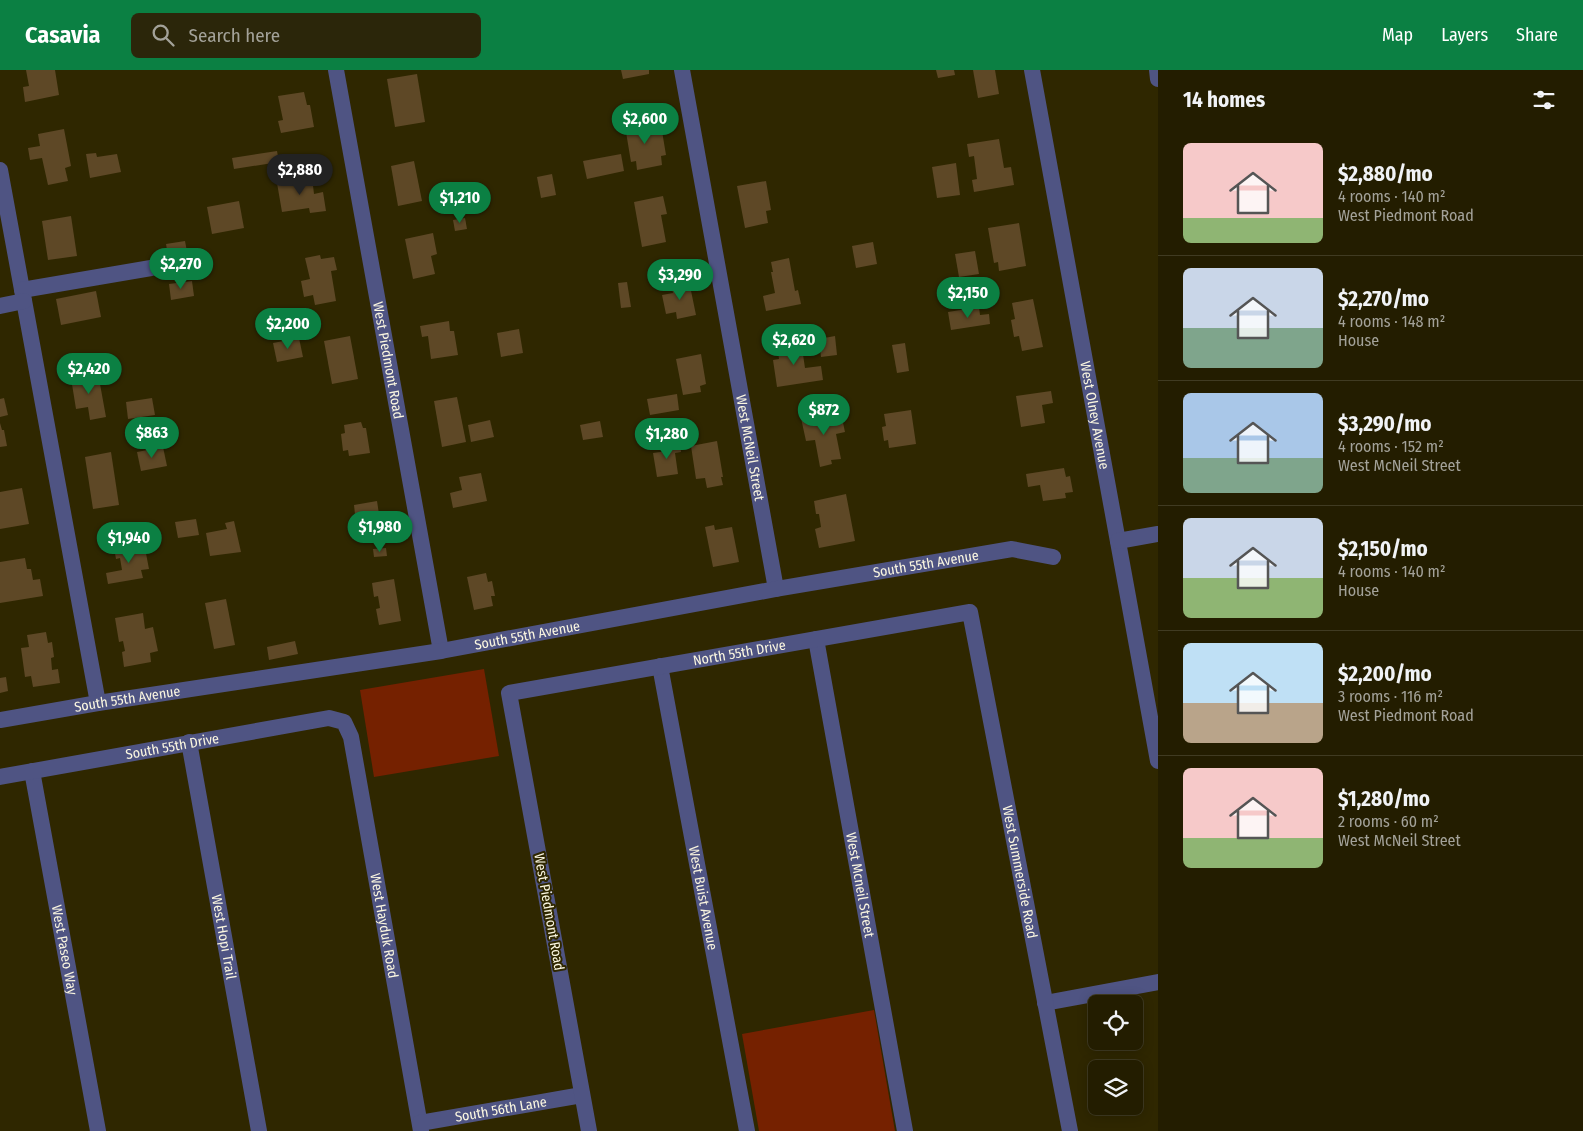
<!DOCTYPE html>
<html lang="en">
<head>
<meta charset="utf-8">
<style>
  body { margin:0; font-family:"Fira Sans Condensed",sans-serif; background:#2b260a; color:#f1f3f6; height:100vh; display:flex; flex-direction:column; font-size:19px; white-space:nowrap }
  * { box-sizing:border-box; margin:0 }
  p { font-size:16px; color:#a3a299 }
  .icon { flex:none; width:28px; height:28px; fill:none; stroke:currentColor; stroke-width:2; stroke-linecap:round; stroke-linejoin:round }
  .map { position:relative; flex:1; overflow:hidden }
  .details { display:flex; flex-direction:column; background:#231d00; width:425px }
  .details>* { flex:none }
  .tools { position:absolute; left:1088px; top:925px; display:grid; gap:10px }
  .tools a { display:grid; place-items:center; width:55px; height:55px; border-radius:8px; background:#231d00; box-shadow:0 2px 12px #0003,0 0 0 1px #403b22; font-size:25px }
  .price { position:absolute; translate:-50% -42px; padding:0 11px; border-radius:18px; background:#0b8043; color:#fff; font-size:16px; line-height:32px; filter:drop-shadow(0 1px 2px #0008) }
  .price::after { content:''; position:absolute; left:50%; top:30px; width:15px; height:11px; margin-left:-8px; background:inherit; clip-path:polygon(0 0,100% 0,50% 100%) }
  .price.selected { background:#222; color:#fff }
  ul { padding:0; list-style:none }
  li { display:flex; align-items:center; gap:15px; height:125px; padding:0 25px }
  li+li { border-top:1px solid #403b22 }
  li span { display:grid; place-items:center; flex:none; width:140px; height:100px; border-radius:8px; color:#555 }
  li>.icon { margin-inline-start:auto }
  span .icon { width:60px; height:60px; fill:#fffc; stroke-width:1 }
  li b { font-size:21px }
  h2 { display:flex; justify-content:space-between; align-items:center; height:60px; padding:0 25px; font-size:21px }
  header { display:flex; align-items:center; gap:30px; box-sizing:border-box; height:70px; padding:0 25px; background:#0b8043; color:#fff }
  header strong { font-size:24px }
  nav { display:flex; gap:28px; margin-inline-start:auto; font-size:18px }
  .search { width:350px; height:45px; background:#2b260a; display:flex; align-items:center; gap:12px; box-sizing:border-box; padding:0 18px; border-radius:8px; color:#a3a299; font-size:19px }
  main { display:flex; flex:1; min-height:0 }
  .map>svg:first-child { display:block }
  .green { fill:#752100 }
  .building { fill:#5e4826 }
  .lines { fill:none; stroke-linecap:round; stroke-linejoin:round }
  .minor { stroke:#4f5483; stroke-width:16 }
  .labels { text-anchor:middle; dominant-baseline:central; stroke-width:4; stroke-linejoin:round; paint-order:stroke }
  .street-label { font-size:14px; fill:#faf6e0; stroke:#2f2700 }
</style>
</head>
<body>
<header>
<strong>Casavia</strong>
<div class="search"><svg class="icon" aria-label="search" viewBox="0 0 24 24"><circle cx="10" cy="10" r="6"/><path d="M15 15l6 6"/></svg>Search here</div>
<nav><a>Map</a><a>Layers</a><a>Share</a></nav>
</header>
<main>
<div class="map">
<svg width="1158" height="1061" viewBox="0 0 1158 1061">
  <rect width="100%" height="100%" fill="#2f2700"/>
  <g class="green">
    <path d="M484 599 499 686 374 707 360 620Z"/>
    <path d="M874 940 895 1061H759L742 964Z"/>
  </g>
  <g class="building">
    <path d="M26 0H55L59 25 25 32 23 17 29 16Z"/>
    <path d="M621 0H649V4L623 9Z"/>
    <path d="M936 0H954L955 5 938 8Z"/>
    <path d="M973 0H995L999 24 978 28Z"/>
    <path d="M417 4 425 52 395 57 387 9Z"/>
    <path d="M304 22 307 35H310L314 57 281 63 278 51 283 50 278 26Z"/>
    <path d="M655 51 657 62 662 61 666 85 661 86 662 95 637 100 636 91 631 92 625 56Z"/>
    <path d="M64 59 71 96 65 98 68 111 48 115 42 88 30 90 28 78 40 76 38 64Z"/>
    <path d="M999 69 1004 98 1011 97 1014 115 974 122 972 110 977 109 974 86 969 87 967 74Z"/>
    <path d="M277 81 279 92 234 99 232 88Z"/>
    <path d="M96 83 97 87 117 84 121 102 90 108 86 84Z"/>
    <path d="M621 84 624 101 587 109 583 91Z"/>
    <path d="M414 91 422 131 398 136 391 96Z"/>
    <path d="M956 93 960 125 937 128 932 97Z"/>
    <path d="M552 104 556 125 541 128 537 107Z"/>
    <path d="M312 107 314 124 323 122 326 141 310 143 309 138 282 142 277 113Z"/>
    <path d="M766 111 771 140 766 141 768 153 745 158 737 116Z"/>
    <path d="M663 126 667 144 661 145 666 172 642 177 634 132Z"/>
    <path d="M239 131 244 158 212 164 207 137Z"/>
    <path d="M71 146 77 186 48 190 42 151Z"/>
    <path d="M465 148 467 159 455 161 453 150Z"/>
    <path d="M1019 153 1026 196 999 201 998 192 994 193 988 158Z"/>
    <path d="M433 163 437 184 431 186 435 204 413 209 405 169Z"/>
    <path d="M185 171 188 187 169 191 166 174Z"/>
    <path d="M873 172 877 194 856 198 852 176Z"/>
    <path d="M975 181 979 204 959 207 955 184Z"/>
    <path d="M320 185 321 189 334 187 337 200 331 201 336 231 315 235 313 225 304 227 301 211 310 209 305 188Z"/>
    <path d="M789 188 795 221 798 220 801 234 766 241 763 226 775 223 771 202H773L771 192Z"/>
    <path d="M192 211 194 226 171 230 169 214Z"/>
    <path d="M689 211 696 245 677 249 676 242 666 244 662 225 673 223 671 215Z"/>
    <path d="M627 212 631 237 621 238 618 213Z"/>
    <path d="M96 221 101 247 61 255 56 229Z"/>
    <path d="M1033 229 1043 277 1022 281 1019 266 1014 267 1011 250 1015 249 1012 233Z"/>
    <path d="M979 237 980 245 989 244 990 254 951 260 948 242Z"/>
    <path d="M449 251 450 261H454L458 285 431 289 428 266 422 267 420 256Z"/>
    <path d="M519 259 523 283 501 287 497 263Z"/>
    <path d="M350 266 358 309 332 314 324 271Z"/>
    <path d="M835 266 837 285 821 287 819 269Z"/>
    <path d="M299 268 303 287 277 292 273 273Z"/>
    <path d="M801 271 805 298 821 296 823 310 777 317 773 290 779 289 777 275Z"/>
    <path d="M905 273 909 301 897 303 892 275Z"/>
    <path d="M701 284 706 314 700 316 701 322 683 325 676 289Z"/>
    <path d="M98 303 106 347 90 350 88 337 76 339 71 308Z"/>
    <path d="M1051 321 1053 333 1042 335 1045 353 1021 357 1016 326Z"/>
    <path d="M677 324 679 340 650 345 647 329Z"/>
    <path d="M457 327 466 372 442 377 434 331Z"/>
    <path d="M4 328 8 345 0 347V329Z"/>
    <path d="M152 328 155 345 128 349 126 332Z"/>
    <path d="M911 340 916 374 889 378 888 370 884 371 882 357 886 356 884 344Z"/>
    <path d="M831 342 832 350 842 348 845 362 836 364 841 389 831 390 832 394 820 397 815 370 806 371 801 348Z"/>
    <path d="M490 350 494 367 471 372 468 355Z"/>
    <path d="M600 351 603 367 583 370 580 355Z"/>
    <path d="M361 352 363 358H366L370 383 349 386 348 380 343 381 341 364 345 363 344 355Z"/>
    <path d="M0 353 2 360H4L7 376 0 377Z"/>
    <path d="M680 371 681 382 675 383 678 404 657 407 653 383 667 381 666 374Z"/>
    <path d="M717 371 723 407H721L723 415 707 418 705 408 696 409 691 376Z"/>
    <path d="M163 377 167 396 141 401 137 382Z"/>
    <path d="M111 382 119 435 93 439 85 387Z"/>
    <path d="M1064 398 1066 407 1070 406 1073 422 1065 423 1066 428 1043 431 1040 415 1028 417 1026 404Z"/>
    <path d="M481 403 487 431 453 438 450 423 462 420 459 407Z"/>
    <path d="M22 418 29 454 0 459V422Z"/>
    <path d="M846 424 855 471 819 478 815 459 821 457 819 444H816L814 431Z"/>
    <path d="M377 431 379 444H383L385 458 357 463 354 435Z"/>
    <path d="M196 449 199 465 178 468 175 452Z"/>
    <path d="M234 451 241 482 210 486 206 463 227 459 225 453Z"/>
    <path d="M714 455 715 460 732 457 739 492 713 497 705 457Z"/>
    <path d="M144 473 149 499 141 500 143 508 108 514 106 503 122 500 120 488 116 489 114 478Z"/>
    <path d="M386 478 387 486 374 487 373 479Z"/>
    <path d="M25 488 27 499H31L33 510 40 509 43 526 0 533V492Z"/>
    <path d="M486 503 488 512 492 511 495 526H491L493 536 474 540 467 507Z"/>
    <path d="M394 509 401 551 379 555 376 539 380 538 378 526 374 527 372 513Z"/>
    <path d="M226 529 235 575 214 579 205 533Z"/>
    <path d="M143 543 145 559 153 557 158 581 150 583 151 592 124 597 122 582 125 581 123 571 119 572 115 548Z"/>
    <path d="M46 562 48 573 52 572 54 587 51 588 52 600 58 599 60 613 33 617 31 606 25 607 21 578 29 577 27 565Z"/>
    <path d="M295 571 298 584 269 590 267 577Z"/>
    <path d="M6 607 8 621 0 623V608Z"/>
  </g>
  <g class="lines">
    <g class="minor">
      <path id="s1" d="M336 0 441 581"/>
      <path id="s2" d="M682 0 776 519"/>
      <path id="s3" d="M1032 0 1158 691"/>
      <path d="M1157 0 1158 9"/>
      <path d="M0 100 98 633"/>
      <path d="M22 220 151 198"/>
      <path d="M0 236 24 231"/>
      <path d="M1118 471 1158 464"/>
      <path id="s4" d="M816 569 905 1061"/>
      <path id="s5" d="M660 596 747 1061"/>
      <path id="s6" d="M0 650 98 633 441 581 776 519 1012 479 1053 487"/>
      <path id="s7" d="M189 672 259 1061"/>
      <path id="s8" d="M32 701 98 1061"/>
      <path id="s9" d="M0 707 329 648 344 652 351 667 421 1061"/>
      <path d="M1045 933 1158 912"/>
      <path id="s10" d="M420 1053 582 1025"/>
      <path id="s11" d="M589 1061 509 623 970 542 1070 1061"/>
    </g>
  </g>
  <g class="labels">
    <g class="street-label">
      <text stroke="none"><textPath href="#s1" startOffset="295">West Piedmont Road</textPath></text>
      <text stroke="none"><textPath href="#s3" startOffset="351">West Olney Avenue</textPath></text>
      <text stroke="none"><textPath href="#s2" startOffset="384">West McNeil Street</textPath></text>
      <text stroke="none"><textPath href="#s6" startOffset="939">South 55th Avenue</textPath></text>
      <text stroke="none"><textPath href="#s6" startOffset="534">South 55th Avenue</textPath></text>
      <text stroke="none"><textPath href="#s11" startOffset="679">North 55th Drive</textPath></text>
      <text stroke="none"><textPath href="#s6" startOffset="129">South 55th Avenue</textPath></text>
      <text stroke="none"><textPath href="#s9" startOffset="175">South 55th Drive</textPath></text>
      <text stroke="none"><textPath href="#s11" startOffset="1178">West Summerside Road</textPath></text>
      <text stroke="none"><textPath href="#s4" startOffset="250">West Mcneil Street</textPath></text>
      <text stroke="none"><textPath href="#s5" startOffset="236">West Buist Avenue</textPath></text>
      <text transform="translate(549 842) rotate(80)">West Piedmont Road</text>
      <text stroke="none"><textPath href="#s9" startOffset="558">West Hayduk Road</textPath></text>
      <text stroke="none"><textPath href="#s7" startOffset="198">West Hopi Trail</textPath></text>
      <text stroke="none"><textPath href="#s8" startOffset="182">West Paseo Way</textPath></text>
      <text stroke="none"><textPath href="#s10" startOffset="82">South 56th Lane</textPath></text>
    </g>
  </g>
</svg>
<div class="tools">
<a><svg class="icon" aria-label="locate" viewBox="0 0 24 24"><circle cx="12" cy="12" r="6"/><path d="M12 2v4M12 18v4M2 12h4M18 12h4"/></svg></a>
<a><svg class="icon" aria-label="layers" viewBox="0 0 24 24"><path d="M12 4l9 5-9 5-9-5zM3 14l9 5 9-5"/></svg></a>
</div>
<b class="price" style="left:645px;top:75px">$2,600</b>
<b class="price selected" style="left:300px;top:126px">$2,880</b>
<b class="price" style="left:460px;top:154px">$1,210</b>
<b class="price" style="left:181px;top:220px">$2,270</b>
<b class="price" style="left:680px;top:231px">$3,290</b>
<b class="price" style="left:968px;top:249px">$2,150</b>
<b class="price" style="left:288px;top:280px">$2,200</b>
<b class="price" style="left:794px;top:296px">$2,620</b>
<b class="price" style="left:89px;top:325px">$2,420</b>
<b class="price" style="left:824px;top:366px">$872</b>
<b class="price" style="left:152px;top:389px">$863</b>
<b class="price" style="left:667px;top:390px">$1,280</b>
<b class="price" style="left:380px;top:483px">$1,980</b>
<b class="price" style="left:129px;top:494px">$1,940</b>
</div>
<section class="details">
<h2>14 homes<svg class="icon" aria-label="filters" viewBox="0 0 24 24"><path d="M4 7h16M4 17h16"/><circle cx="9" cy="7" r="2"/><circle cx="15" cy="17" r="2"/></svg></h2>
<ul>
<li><span style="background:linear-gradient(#f6c9c9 75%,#8fb573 0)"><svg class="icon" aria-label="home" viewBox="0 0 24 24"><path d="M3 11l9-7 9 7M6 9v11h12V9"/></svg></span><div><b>$2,880/mo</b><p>4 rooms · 140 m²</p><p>West Piedmont Road</p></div></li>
<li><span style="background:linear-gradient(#c9d6e8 60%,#7fa58c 0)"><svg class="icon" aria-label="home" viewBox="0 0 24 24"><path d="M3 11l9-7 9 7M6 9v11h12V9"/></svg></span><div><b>$2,270/mo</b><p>4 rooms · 148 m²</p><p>House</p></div></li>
<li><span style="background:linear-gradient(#a9c7e8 65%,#7fa58c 0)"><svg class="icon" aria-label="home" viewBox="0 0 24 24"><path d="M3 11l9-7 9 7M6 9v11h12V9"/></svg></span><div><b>$3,290/mo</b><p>4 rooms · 152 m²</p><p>West McNeil Street</p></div></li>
<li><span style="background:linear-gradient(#c9d6e8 60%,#8fb573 0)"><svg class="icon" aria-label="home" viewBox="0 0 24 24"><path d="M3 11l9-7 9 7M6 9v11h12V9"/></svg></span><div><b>$2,150/mo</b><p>4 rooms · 140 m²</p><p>House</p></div></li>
<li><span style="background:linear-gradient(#bfe0f5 60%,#b9a48a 0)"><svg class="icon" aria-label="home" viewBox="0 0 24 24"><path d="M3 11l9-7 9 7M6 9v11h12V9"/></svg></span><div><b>$2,200/mo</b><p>3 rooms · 116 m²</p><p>West Piedmont Road</p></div></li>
<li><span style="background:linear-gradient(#f6c9c9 70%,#8fb573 0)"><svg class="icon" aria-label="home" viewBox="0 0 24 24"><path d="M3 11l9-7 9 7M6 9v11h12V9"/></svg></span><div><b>$1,280/mo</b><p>2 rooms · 60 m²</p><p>West McNeil Street</p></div></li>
</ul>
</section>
</main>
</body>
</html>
